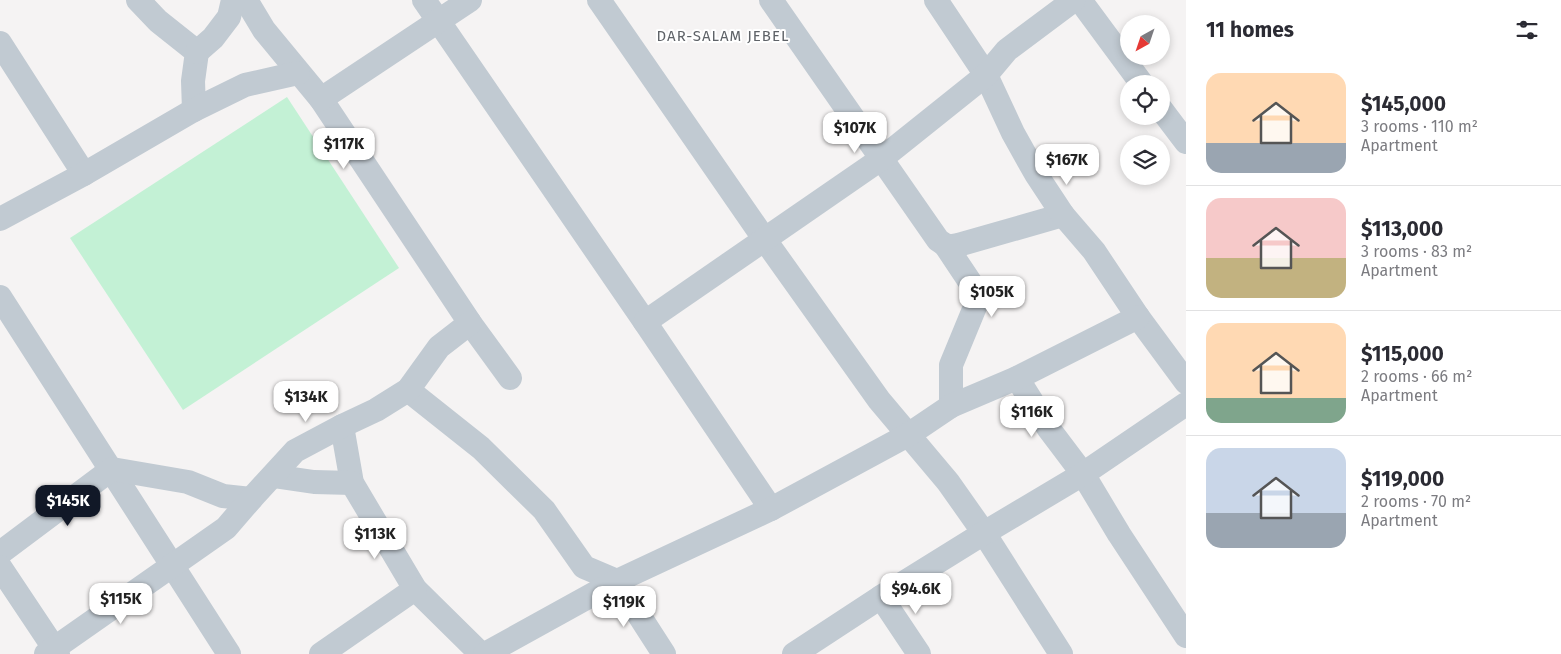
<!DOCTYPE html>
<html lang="en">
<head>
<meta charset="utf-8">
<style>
  body { margin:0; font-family:"Fira Sans",sans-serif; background:#f2f2f3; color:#2b2b33; height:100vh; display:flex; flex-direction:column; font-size:19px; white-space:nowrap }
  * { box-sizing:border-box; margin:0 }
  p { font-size:16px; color:#7c7c81 }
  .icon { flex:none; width:28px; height:28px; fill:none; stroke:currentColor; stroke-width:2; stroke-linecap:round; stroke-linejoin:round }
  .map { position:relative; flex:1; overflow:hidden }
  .drawer { display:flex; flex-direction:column; background:#fff; width:375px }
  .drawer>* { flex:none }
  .needle { width:32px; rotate:220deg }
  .fabs { position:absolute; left:1120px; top:15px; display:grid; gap:10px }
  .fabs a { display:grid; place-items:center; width:50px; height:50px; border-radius:50%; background:#fff; box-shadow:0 2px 8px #0003; font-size:25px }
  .price { position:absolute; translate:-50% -42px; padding:0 11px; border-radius:10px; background:#fff; color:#222; font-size:16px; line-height:32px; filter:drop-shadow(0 1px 2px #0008) }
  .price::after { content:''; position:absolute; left:50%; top:30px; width:15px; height:11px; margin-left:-8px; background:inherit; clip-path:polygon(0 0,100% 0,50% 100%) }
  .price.current { background:#111827; color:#fff }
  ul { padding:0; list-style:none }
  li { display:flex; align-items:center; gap:15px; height:125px; padding:0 20px }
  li+li { border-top:1px solid #e1e1e2 }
  li span { display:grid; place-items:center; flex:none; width:140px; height:100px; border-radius:15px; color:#555 }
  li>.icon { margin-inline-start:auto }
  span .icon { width:60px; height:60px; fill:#fffc; stroke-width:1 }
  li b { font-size:21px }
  h2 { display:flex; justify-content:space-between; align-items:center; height:60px; padding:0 20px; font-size:21px }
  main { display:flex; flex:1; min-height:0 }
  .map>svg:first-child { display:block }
  .pitch { fill:#c3f1d5 }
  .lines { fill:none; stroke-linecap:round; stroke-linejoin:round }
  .minor { stroke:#c1cad2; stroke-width:24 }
  .labels { text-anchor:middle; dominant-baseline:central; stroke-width:4; stroke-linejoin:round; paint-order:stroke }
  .neighbourhood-label { font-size:15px; letter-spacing:1px; fill:#5f6368; stroke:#fff }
</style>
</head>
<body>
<main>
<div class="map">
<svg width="1186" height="654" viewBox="0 0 1186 654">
  <rect width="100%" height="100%" fill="#f5f3f3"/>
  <path class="pitch" d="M287 97 399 268 183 410 70 238Z"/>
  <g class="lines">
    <g class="minor">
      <path d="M138 0 158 21 197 52 193 81 194 110"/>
      <path d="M246 0 264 30 321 99 470 323 510 378"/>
      <path d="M424 0 645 322 771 509"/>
      <path d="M599 0 765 240 879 400 948 482 984 533 1061 654"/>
      <path d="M771 0 938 240C946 246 949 247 958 245L1063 215"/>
      <path d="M936 0 986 75 1013 133 1036 174 1063 215 1094 251 1138 317 1186 382"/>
      <path d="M1080 0 1142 84"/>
      <path d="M0 43 84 174"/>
      <path d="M197 52 213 38 229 17 233 0"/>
      <path d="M321 99 470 0"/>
      <path d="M1161 109 1186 142"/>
      <path d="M0 219 84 174 194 110 245 85 298 73"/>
      <path d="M946 246 974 288 977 302 951 365V406"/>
      <path d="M0 297 229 654"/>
      <path d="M645 322 881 159 986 75 1007 50 1074 0"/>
      <path d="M1017 378 1049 429 1083 474 1119 534 1186 636"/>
      <path d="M408 390 481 448 544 510 584 567 617 581 664 654"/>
      <path d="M342 426 352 483 415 589 481 654"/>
      <path d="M273 476 314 482 352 483"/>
      <path d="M0 553 112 469 188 482 223 496 251 499"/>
      <path d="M0 567 58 654"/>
      <path d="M881 597 919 654"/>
      <path d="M46 654 226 528 251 499 295 451 342 426 376 410 408 390 439 347 470 323"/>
      <path d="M321 654 415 589"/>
      <path d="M485 654 617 581 771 509 908 435 951 406 1017 378 1138 317"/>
      <path d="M794 654 881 597 984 533 1083 474 1186 404"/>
    </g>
  </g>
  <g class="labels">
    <g class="neighbourhood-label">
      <text x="723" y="36">DAR-SALAM JEBEL</text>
    </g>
  </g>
</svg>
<div class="fabs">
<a><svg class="needle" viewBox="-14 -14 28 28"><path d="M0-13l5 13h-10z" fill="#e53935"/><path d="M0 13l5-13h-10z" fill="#7c7c81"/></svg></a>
<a><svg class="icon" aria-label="locate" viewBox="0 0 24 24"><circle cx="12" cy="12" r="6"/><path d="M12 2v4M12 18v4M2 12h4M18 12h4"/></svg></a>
<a><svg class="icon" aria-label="layers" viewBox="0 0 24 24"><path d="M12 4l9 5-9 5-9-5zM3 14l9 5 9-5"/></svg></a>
</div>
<b class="price" style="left:855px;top:154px">$107K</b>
<b class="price" style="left:344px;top:170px">$117K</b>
<b class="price" style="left:1067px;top:186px">$167K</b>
<b class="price" style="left:992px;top:318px">$105K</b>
<b class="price" style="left:306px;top:423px">$134K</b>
<b class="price" style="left:1032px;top:438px">$116K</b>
<b class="price current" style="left:68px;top:527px">$145K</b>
<b class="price" style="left:375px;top:560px">$113K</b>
<b class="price" style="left:916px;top:615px">$94.6K</b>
<b class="price" style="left:121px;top:625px">$115K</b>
<b class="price" style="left:624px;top:628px">$119K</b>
</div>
<section class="drawer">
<h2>11 homes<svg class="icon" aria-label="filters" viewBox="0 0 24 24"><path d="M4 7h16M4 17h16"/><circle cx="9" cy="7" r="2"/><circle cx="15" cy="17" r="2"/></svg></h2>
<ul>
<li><span style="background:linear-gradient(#ffd9b3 70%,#9aa5b1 0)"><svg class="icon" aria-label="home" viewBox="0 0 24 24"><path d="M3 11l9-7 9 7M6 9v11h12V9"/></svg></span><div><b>$145,000</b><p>3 rooms · 110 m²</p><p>Apartment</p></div></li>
<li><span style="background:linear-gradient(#f6c9c9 60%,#c2b280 0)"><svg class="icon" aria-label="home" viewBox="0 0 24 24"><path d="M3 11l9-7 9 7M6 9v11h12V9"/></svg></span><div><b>$113,000</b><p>3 rooms · 83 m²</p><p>Apartment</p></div></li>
<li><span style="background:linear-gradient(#ffd9b3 75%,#7fa58c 0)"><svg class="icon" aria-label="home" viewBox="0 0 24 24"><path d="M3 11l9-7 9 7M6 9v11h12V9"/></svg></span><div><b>$115,000</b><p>2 rooms · 66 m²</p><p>Apartment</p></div></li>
<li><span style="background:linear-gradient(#c9d6e8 65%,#9aa5b1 0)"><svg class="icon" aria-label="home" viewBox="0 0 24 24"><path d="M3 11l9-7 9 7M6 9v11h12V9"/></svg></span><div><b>$119,000</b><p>2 rooms · 70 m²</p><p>Apartment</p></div></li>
</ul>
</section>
</main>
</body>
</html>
